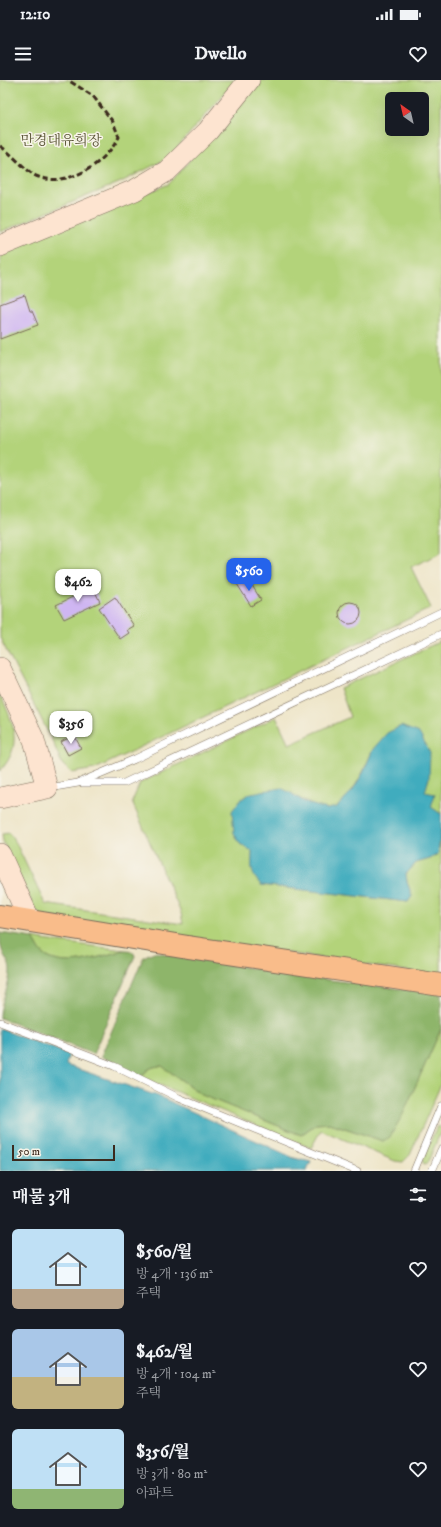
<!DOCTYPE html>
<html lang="ko">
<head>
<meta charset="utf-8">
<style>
  body { margin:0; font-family:"IM FELL DW Pica","Noto Serif KR",serif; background:#20242c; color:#f1f3f6; height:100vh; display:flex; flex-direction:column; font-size:15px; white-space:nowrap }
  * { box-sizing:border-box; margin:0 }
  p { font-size:13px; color:#9ea1a6 }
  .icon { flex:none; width:22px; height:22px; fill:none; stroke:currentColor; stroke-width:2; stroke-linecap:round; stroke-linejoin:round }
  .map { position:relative; height:1091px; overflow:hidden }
  .sheet { display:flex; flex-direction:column; background:#171b24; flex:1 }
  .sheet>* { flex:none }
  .needle { width:26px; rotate:326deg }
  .controls { position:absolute; left:385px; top:12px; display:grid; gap:8px }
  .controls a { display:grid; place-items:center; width:44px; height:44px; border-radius:6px; background:#171b24; box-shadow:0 4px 16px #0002; font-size:20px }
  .scale { position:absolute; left:12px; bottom:10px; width:103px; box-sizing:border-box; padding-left:4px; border:2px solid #3b2a1e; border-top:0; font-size:11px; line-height:14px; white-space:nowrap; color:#3b2a1e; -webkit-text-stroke:3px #f7f3e8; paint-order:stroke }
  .price { position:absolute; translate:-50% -34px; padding:0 9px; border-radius:8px; background:#fff; color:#222; font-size:13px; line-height:26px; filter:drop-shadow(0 1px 2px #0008) }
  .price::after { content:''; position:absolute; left:50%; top:24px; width:12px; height:9px; margin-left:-6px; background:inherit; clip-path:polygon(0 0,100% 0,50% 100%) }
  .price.selected { background:#2563eb; color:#fff }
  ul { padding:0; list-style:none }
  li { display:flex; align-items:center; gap:12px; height:100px; padding:0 12px }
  li span { display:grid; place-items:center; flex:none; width:112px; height:80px; border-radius:6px; color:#555 }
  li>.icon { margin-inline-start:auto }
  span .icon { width:48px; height:48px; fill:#fffc; stroke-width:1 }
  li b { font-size:17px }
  h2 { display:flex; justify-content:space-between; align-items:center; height:48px; padding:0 12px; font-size:17px }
  .status { display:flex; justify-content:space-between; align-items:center; height:28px; padding:0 20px; background:#171b24; direction:ltr }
  .status svg { height:11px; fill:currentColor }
  header { display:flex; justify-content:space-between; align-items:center; height:52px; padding:0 12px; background:#171b24; font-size:18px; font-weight:700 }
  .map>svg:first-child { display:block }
  .green { fill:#b3d37a; stroke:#777e4c; fill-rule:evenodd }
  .forest { fill:#8eb56a; stroke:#647044 }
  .water { fill:#40acbe; stroke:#3e6b6e }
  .building { fill:#cfb6f2 }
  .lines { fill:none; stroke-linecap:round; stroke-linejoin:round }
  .lane-casing { stroke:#7a6b5a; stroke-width:8 }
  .secondary-casing { stroke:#7a6b5a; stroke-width:22 }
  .primary-casing { stroke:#7a6b5a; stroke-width:24 }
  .lane { stroke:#fff; stroke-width:7 }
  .secondary { stroke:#fde4d0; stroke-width:21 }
  .primary { stroke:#f9bc8a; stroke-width:22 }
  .rail { stroke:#3b2a1e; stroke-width:3; stroke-dasharray:6 3; stroke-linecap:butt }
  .labels { text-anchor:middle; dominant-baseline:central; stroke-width:3; stroke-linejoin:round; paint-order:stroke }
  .park-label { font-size:14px; fill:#595435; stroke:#f7f3e8 }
</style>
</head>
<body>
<div class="status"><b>12:10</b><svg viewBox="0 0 49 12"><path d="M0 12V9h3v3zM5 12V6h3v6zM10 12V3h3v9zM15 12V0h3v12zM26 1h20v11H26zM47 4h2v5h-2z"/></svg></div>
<header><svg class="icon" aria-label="menu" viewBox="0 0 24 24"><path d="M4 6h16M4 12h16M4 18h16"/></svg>Dwello<svg class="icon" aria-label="heart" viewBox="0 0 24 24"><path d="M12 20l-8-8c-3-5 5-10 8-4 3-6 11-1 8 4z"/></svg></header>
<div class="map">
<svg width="441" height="1091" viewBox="0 0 441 1091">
  <rect width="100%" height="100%" fill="#f7f3e8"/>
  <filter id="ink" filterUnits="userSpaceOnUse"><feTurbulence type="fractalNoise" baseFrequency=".025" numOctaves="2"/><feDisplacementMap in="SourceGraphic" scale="8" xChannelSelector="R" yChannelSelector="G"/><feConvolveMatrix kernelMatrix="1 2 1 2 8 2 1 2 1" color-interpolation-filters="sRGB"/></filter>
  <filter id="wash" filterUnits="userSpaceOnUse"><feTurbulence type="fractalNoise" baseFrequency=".012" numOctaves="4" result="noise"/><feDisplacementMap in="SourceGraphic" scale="16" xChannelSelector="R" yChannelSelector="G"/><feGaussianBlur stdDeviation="0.9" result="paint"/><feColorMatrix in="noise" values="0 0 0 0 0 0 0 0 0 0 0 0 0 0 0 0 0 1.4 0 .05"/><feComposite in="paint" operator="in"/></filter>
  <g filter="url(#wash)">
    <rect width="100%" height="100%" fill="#eee5c8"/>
    <g class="green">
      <path d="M0 0H236L168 78 121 102 0 152Z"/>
      <path d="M260 0H441V473L411 487 431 528 95 689 72 693 62 684 52 660 0 558V171L169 104ZM392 19H422V49H392Z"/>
      <path d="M441 561V734L431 727 424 712 429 698 373 669C365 688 358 705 344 720 342 722 339 725 337 727 324 734 302 720 291 713L240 764 252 771V789L261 805 408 822 412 816 407 802 406 794 416 783 430 779 438 774 441 749V896L43 836 36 831 3 762 2 754 9 753 15 761 45 824 183 844 181 833 132 722 140 703 276 637 289 664 350 637 340 608Z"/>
      <path d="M0 614C13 642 24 665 0 691Z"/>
      <path d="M33 858 42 860 124 870C102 876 63 891 43 874 39 870 36 863 33 858Z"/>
      <path d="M441 949V1004L410 1075 403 1082 395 1081 321 1050 311 1068 141 997C147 989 152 986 162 986L202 1015 301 1055 316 1044 330 1043 383 1061 402 1036Z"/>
      <path d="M437 1046 441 1048V1051L427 1084 423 1085 422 1081Z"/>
    </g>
    <g class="forest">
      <path d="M0 853 33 858C36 863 39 870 43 874 63 891 102 876 124 870 129 870 133 870 135 876L93 974 0 938C0 922 9 908 10 892 10 884 7 881 4 875 0 867 0 861 0 853Z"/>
      <path d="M154 872 298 896 441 914V949L402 1036 390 1057 383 1061 330 1043 316 1044 301 1055 202 1015 162 986C152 986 147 989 141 997L101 976 143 878 147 875Z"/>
    </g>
    <g class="water">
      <path d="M401 646 419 653 430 673 429 698 425 712 435 714 431 727 441 734V749L438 774 430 779 416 783 406 794 407 802 412 816 408 822 261 805C249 792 252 787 252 771L240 764 234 753 232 731 240 720 251 713 281 708 291 713 306 723 327 729 337 727 352 711 363 693 373 669 387 653Z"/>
      <path d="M0 949 69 974 66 985 158 1016 294 1078 311 1082 307 1091H0Z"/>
    </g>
    <g id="blocks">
      <g class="building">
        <path d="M25 215 30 231H32L38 245 0 259V224Z"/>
        <path d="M247 497 261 520 251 526 237 504Z"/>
        <path d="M93 507 100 522 64 539 56 525Z"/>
        <path d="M115 517 134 546 127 550 129 553 120 559 99 528Z"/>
        <circle cx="350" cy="533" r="11"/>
        <path d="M74 655 81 668 68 675 61 662Z"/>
      </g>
    </g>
  </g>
  <g filter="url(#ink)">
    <use href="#blocks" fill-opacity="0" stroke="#7a6b5a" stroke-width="1"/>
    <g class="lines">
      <g class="lane-casing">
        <g id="lane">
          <path d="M82 703H124L441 554"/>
          <path d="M49 708 78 703 135 679 441 532"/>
          <path d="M0 942 114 986 179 1018 357 1091"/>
          <path d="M414 1091 441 1026"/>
          <path d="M432 1091 441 1070"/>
        </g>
      </g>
      <g class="secondary-casing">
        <g id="secondary">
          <path d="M0 166 135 110 167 91 208 51 249 0"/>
          <path d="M0 588 34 660 47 708 0 718"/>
          <path d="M0 774 30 841"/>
        </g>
      </g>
      <g class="primary-casing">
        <path id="primary" d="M0 836 188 867 441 905"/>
      </g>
      <use href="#lane" class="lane"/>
      <use href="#secondary" class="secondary"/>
      <use href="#primary" class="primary"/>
      <path class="rail" d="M0 66C11 73 26 91 36 96 67 109 105 84 119 57L113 42 93 16 68 0"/>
    </g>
  </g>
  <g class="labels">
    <g class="park-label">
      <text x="61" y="61">만경대유희장</text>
    </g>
  </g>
</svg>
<div class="controls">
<a><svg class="needle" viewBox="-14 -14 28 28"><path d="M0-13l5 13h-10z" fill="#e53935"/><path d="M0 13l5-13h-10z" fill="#9ea1a6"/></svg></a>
</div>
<div class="scale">50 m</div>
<b class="price selected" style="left:249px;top:512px">$560</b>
<b class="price" style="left:78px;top:523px">$462</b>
<b class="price" style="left:71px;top:665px">$356</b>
</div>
<section class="sheet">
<h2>매물 3개<svg class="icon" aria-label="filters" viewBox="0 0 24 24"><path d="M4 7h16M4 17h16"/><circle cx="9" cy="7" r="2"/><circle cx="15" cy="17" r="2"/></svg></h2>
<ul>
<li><span style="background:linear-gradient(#bfe0f5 75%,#b9a48a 0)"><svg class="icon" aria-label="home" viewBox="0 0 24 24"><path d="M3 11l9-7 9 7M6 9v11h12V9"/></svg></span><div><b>$560/월</b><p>방 4개 · 136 m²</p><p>주택</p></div><svg class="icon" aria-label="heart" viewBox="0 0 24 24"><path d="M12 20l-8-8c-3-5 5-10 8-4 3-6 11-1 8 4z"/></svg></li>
<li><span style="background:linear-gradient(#a9c7e8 60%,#c2b280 0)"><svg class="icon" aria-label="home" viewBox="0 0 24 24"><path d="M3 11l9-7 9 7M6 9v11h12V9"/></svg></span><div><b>$462/월</b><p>방 4개 · 104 m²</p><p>주택</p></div><svg class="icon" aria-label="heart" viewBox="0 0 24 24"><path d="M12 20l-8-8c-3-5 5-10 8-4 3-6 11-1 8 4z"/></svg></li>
<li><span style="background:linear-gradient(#bfe0f5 75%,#8fb573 0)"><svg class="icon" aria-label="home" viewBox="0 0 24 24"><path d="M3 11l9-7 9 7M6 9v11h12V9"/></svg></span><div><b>$356/월</b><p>방 3개 · 80 m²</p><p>아파트</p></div><svg class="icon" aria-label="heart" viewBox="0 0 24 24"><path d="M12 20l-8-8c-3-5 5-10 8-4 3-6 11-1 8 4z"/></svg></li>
</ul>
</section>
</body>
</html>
